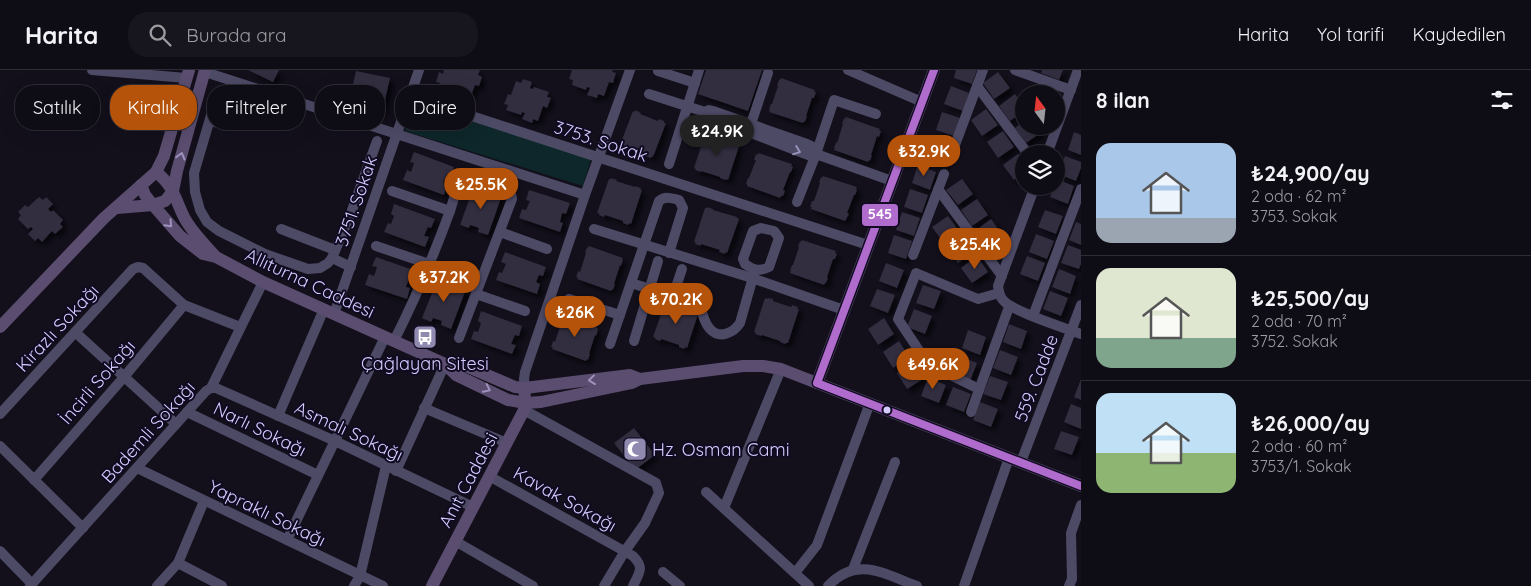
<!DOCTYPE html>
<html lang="tr">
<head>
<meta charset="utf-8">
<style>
  body { margin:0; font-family:Quicksand,sans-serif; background:#17151e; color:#f1f3f6; height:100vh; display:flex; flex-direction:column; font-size:19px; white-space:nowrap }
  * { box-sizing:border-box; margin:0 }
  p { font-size:16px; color:#9b9ba0 }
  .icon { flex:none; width:28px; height:28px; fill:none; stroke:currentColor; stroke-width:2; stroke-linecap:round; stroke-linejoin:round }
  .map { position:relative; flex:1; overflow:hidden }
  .sheet { display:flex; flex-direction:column; background:#0e0c15; width:450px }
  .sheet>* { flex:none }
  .banner { position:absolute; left:15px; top:15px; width:475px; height:45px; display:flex; gap:10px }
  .needle { width:32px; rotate:345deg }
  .controls { position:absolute; left:1015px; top:15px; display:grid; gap:10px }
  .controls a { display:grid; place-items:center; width:50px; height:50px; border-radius:50%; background:#0e0c15; box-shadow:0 5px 20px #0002,0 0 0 1px #2e2c34; font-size:25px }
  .price { position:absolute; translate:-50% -42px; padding:0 11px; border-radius:18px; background:#b45309; color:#fff; font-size:16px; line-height:32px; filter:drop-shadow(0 1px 2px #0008) }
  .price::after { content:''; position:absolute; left:50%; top:30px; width:15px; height:11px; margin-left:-8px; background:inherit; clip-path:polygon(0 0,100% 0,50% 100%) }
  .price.on { background:#222; color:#fff }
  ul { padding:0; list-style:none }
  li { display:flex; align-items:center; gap:15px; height:125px; padding:0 15px }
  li+li { border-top:1px solid #2e2c34 }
  li span { display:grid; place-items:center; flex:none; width:140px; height:100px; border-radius:15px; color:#555 }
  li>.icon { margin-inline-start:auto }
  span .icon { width:60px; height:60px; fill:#fffc; stroke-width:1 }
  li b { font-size:21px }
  h2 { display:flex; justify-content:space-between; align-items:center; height:60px; padding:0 15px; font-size:21px }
  .chip { padding:0 18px; border-radius:20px; background:#0e0c15; box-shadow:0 5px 20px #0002,0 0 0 1px #2e2c34; font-size:18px; line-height:45px }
  .chip.on { background:#b45309; color:#fff }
  header { display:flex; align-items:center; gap:30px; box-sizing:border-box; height:70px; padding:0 25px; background:#0e0c15; border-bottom:1px solid #2e2c34 }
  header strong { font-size:24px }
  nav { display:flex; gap:28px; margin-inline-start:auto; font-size:18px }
  .search { width:350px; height:45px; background:#17151e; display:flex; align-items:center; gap:12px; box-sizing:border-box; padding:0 18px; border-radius:20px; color:#9b9ba0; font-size:19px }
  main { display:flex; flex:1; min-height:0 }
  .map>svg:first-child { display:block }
  .green { fill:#0e272a }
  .building { fill:#312d3f; filter:url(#shadow) }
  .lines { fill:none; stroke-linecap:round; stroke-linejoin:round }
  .minor { stroke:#4d4a66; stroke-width:10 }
  .major { stroke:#5b4d6f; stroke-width:12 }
  .bus-1-casing { stroke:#100b21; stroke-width:11 }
  .bus-1 { stroke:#b06ccc; stroke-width:8 }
  .oneway { stroke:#9791ba }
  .oneway2 { stroke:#9e92be }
  .bus-dot { fill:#d4cbff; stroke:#100b21; stroke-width:2 }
  .labels { text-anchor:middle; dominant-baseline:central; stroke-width:4; stroke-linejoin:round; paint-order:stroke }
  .street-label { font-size:18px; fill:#d4cbff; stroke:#100b21 }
  .poi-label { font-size:18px; fill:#d4cbff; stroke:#100b21 }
  .line-badge { stroke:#100b21; stroke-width:2 }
  .badge-label { font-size:14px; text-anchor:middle; font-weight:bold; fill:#fff }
</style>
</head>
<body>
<header>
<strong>Harita</strong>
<div class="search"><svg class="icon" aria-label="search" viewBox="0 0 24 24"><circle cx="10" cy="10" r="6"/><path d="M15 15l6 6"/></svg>Burada ara</div>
<nav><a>Harita</a><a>Yol tarifi</a><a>Kaydedilen</a></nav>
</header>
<main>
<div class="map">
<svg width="1081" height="516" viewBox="0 0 1081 516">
  <defs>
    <filter id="shadow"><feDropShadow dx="4.5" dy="4.5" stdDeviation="2.5" flood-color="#0009"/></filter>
  </defs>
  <rect width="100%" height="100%" fill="#13101c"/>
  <path class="green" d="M414 32 591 89 583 116 405 61Z"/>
  <g class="building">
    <path d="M248 0H279L273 12Z"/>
    <path d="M444 0H480L478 5 482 7 479 16 475 15 470 29 465 27 464 31 454 28 456 21 453 20 452 23 438 18 440 13 436 12 439 2 443 4Z"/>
    <path d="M572 0H613L612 2 616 3 613 13 609 12 604 26 598 24 597 28 587 25 590 18 587 17 586 20 572 15 573 10 569 9Z"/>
    <path d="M706 0H762L748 41 698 24Z"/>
    <path d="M956 0H977L972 14 954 8Z"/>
    <path d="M1042 0H1063L1059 10 1041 3Z"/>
    <path d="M356 1 390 8 382 43 348 36Z"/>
    <path d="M998 2 1010 18 994 29 983 13Z"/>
    <path d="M781 8 815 20 814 22H816L814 28H812L806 46H807L805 52 804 51 803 53 769 42 770 40 769 39 771 34H772L778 16 777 15 779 10H780Z"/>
    <path d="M523 9 532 12 530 18 533 19 534 17 549 22 547 27 551 28 547 38 543 36 538 51 533 49 532 53 522 49 525 43 522 42 521 45 506 40 508 35 504 34 508 24 511 25 516 11 521 13Z"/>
    <path d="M951 16 969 23 963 41 944 34Z"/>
    <path d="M1015 24 1024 37V41L1010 51 999 36Z"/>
    <path d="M986 39 998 55 982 66 971 50Z"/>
    <path d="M635 40 641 43 640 44 658 51 659 49 664 51V53H666L653 87 652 86 651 88 645 86 646 84 628 78 627 79 621 77 622 76 620 75 633 41 635 42Z"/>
    <path d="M942 42 960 48 954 66 936 60Z"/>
    <path d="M846 47 880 59 879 61H881L879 67 877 66 871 85H872L870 91 869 90 868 92 834 80 835 78H834L836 72 837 73 843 54H842L844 48 845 49Z"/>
    <path d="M1024 51V56H1037L1042 62 1026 73 1015 58Z"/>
    <path d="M1003 61 1014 77 998 88 987 72Z"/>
    <path d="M1074 62 1081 65V85L1068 80Z"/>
    <path d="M705 64 707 65 708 64 713 65V67L731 73 732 72 738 73 737 75 739 76 728 110 726 109 725 110 720 108V107L701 101V102L695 100 696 99 694 98Z"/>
    <path d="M932 70 950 76 944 94 926 88Z"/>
    <path d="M414 82 454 97 451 106 447 104 443 113 448 114 444 125 403 110 407 100 411 102 414 93 410 92Z"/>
    <path d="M758 83 792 94 791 96 793 97 791 102H790L783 120 785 121 783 126H781L780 128 747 116V114H746L748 108H749L756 90H754L756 84 758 85Z"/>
    <path d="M1018 84 1024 91V103L1014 110 1003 95Z"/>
    <path d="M1065 86 1081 92V98L1076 111 1058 104Z"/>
    <path d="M918 95 936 102 930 120 912 113Z"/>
    <path d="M823 106 857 117 856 119 857 120 855 125H854L847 143 849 144 845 151 811 139 812 137H810L812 131H814L820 113H819L821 107 822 108Z"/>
    <path d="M611 108 617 110 616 111 635 117V116L641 118 640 119 642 120 631 154 629 153 628 155 623 153V151L605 145 604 147 599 145V143H597L609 109H611Z"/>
    <path d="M962 109 973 124 958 135 946 120Z"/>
    <path d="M1056 109 1074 116 1068 134 1050 127 1054 116H1056Z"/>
    <path d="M474 116 483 119 482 121 491 124 492 122 502 125 488 165 478 162 479 158 470 155 469 158 460 155Z"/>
    <path d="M910 119 928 125 922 143 904 137Z"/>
    <path d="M529 120 570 133 566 144 562 143 560 152 563 153 560 162 519 148 522 139 526 140 530 131 526 130Z"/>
    <path d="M39 127 43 130 46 127 53 134 48 139 51 142 53 140 63 150 60 154 63 157 55 164 52 161 42 172 38 168 35 171 28 164 33 159 31 157 28 159 18 149 21 145 18 142 25 135 28 137Z"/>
    <path d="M977 129 988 145 972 156 961 140Z"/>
    <path d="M394 134 435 149 431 158 428 157 424 166 429 167 425 177 384 162 388 153 391 154 394 146 391 144Z"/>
    <path d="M707 137 713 139V140L737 147V148L739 149 727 183 725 182V184L719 182 720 180 701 174V176L695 174 696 173 694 172 705 138H707Z"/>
    <path d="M1045 140 1063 146 1056 164 1038 157Z"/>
    <path d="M902 142 920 148 914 166 896 160Z"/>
    <path d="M948 146 959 161 943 172 932 157Z"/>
    <path d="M991 149 1002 165 986 176 975 161Z"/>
    <path d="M1076 152 1081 154V175L1069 170Z"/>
    <path d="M1036 164 1054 171 1047 189 1029 182Z"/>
    <path d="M894 165 912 171 906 189 888 183Z"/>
    <path d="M963 166 974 182 958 193 947 177Z"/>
    <path d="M802 170 836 181 835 183 837 184 835 189H833L827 207 828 208 826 213H825L824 215 790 203 791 201H790L792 195H793L799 177H798L800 171 801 172Z"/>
    <path d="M1068 175 1081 180V194L1079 199 1061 193Z"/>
    <path d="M589 176 623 188 622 190H623L621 196 620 195 614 214H615L613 220 612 219 611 221 577 209 578 207H576L578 201 580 202 586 183H585L587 177 588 178Z"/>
    <path d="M505 182 546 197 543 206 539 205 536 212 540 214 537 224 496 210 499 202 502 203 506 194 501 192Z"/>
    <path d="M977 186 988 202 972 213 961 198Z"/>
    <path d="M1027 186 1045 193 1038 211 1020 204Z"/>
    <path d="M376 187 416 201 413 210 409 209 406 217 410 218 407 229 365 215 369 204 374 206 377 197 372 196Z"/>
    <path d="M886 193 904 200 897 218 879 211Z"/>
    <path d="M1059 199 1076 206 1070 224 1052 217Z"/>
    <path d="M438 208 448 212 447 215 456 218 457 215 466 219 451 259 441 255 442 251 433 248 431 252 422 248Z"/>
    <path d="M923 215 941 221 934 239 916 233Z"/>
    <path d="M877 219 895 225 888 243 870 236Z"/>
    <path d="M1050 221 1068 228 1061 246 1043 239Z"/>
    <path d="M765 228 767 229 768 228 773 229V231L791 237 792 235 798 237 797 239H799L788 273H786L785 274 780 272V271L762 265 761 266 755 264 756 263 754 262Z"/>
    <path d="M667 232 673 234 672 235 691 241V240L697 242 696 243 698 244 687 278 685 277 684 279 679 277V275L661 269 660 271 655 269V267H653L665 233H667Z"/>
    <path d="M914 239 932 246 925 264 907 257Z"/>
    <path d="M481 241 522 256 519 266 515 265 511 274 516 275 512 284 471 269 474 261 478 262 481 253 478 251Z"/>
    <path d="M564 246 598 258 597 260H598L596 266 595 265 589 284H590L588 290 587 289 586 291 552 279 553 277H551L553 271 555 272 561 253H560L561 247 563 248Z"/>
    <path d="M884 248 894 264 878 275 868 259Z"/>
    <path d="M1009 254 1027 261 1021 279 1003 272Z"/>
    <path d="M968 260 986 267 980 285 962 278Z"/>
    <path d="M899 271 909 287 893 298 883 282Z"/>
    <path d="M1000 280 1018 287 1011 305 993 298Z"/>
    <path d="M959 286 977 293 970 311 952 304Z"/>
    <path d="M913 293 923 309 907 319 897 303Z"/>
    <path d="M990 306 1008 312 1001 330 983 324Z"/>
    <path d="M928 308 946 315 939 333 921 326Z"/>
    <path d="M1081 309V330L1074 327Z"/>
    <path d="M953 317 971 324 964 342 946 335Z"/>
    <path d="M980 332 998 339 991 357 973 350Z"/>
    <path d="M1071 334 1081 338V359L1064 352Z"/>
    <path d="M634 358 655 385 635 400 614 373Z"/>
    <path d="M1061 361 1079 367 1072 385 1054 379Z"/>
  </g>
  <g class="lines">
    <g class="minor">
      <path d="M92 0 186 8"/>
      <path d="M848 0 922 32"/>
      <path d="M1015 0 1071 20"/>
      <path d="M658 1 695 13"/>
      <path d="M205 2 585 125"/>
      <path d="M977 16 1028 84"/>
      <path d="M649 24 705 42 707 46 803 83 811 86 816 84 892 111"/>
      <path d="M410 26 868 175"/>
      <path d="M705 42 709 40 713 41 807 74 815 78 816 84"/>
      <path d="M210 51 226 55 233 30 232 26 222 22 217 25 194 103 195 122 200 140 207 152 219 161 265 184 308 199 320 198 328 193 332 188 351 143 377 71"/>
      <path d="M751 54 768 3"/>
      <path d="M1047 84 1078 0"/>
      <path d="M949 91 983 0"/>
      <path d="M669 94 699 0"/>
      <path d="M1035 116 998 216C999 221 999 226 1003 230 1011 241 1065 258 1081 264"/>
      <path d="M938 119 1002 206"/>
      <path d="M392 121 450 141"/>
      <path d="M797 132 816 84 834 30 876 44"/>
      <path d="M761 158 774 161 779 168 769 197C760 202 753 200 745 194L743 189 753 161Z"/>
      <path d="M281 159 335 180"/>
      <path d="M594 159 752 208 844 240"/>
      <path d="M500 162 547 179"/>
      <path d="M376 176 429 194 479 215"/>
      <path d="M913 185 944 104"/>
      <path d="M332 188 351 197"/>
      <path d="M631 213 694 233 700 237C703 244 704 253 710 259 720 270 734 262 740 253L755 200"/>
      <path d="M476 224 525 241"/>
      <path d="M673 226 682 199"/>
      <path d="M569 229 620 245"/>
      <path d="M334 244 419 0"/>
      <path d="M1033 246 1081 119"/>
      <path d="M75 262 176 354"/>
      <path d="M394 271C415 229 434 185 450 141 453 133 458 109 465 106 472 102 487 110 494 113 504 117 511 118 512 129L459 268"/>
      <path d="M634 271 658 191"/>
      <path d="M610 274 659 131C665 126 672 128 679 130L683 138 669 183"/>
      <path d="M211 318H216L335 371 473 437"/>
      <path d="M525 318 524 309 525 302 585 125 630 0"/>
      <path d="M979 319 928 294 898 249 916 203 978 229 999 223"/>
      <path d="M424 338 507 373"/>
      <path d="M524 340 656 413 659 423 645 453 625 481 604 516"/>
      <path d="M187 342 318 405"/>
      <path d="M971 342 1009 237"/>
      <path d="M0 344 133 199 138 197 143 198 184 235 240 257"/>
      <path d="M278 346 324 239"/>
      <path d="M0 376 83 458"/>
      <path d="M1021 392 1081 235"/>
      <path d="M137 398 383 516"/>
      <path d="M396 401 445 294"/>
      <path d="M489 406 633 486C645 498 639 503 633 516"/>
      <path d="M34 410 124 307 184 235"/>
      <path d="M706 422 809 516"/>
      <path d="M724 438 781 299"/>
      <path d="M287 470 385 267"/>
      <path d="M455 471 533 516"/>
      <path d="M0 481 32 514"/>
      <path d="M178 493 222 516"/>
      <path d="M853 499 895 392"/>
      <path d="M663 502 680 516"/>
      <path d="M795 503 817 475 870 333"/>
      <path d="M30 516 206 321 211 318 263 212"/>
      <path d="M157 516 178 493 204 431"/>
      <path d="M354 516 360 506 386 396"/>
      <path d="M828 516C857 485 884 504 917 516"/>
      <path d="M964 516 1009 388"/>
      <path d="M1069 516 1072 509 1071 463 1081 435"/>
    </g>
    <g class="major">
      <path d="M141 115 145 125 153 135 180 166 203 184 216 187C205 175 193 163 185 149 175 130 175 117 156 102"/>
      <path d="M117 138 153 135 165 131 173 121 177 101 205 0"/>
      <path d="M216 187 263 212 445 294 456 305 508 330 526 333 541 332 632 313 640 309 743 296H763L781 299 817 313 1081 416"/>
      <path d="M0 257 104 148 156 102 164 86 189 0"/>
      <path d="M445 294H461L515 317 525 318 630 305 640 309"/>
      <path d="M817 313 934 0"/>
      <path d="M432 516 524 340 525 318"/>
    </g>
    <g class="bus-1-casing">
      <path id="bus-1" d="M934 0 817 313 1081 416"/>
    </g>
    <use href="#bus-1" class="bus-1"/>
  </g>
  <defs><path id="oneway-chevron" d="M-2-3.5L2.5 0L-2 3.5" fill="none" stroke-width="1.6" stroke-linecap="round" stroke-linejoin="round" transform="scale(1.25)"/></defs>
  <use class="oneway" href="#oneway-chevron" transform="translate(797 81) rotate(21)"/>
  <g class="oneway2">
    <use href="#oneway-chevron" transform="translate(181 86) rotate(-75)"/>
    <use href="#oneway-chevron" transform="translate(169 154) rotate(47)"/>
    <use href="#oneway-chevron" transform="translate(592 310) rotate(173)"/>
    <use href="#oneway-chevron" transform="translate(487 319) rotate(26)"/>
  </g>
  <defs>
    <g id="bus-square" transform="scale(1.25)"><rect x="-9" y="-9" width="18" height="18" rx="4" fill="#908ab0" stroke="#100b21"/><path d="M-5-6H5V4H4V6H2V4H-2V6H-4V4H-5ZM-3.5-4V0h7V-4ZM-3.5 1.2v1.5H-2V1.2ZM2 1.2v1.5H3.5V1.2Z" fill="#fff"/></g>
    <g id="mosque-square" transform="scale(1.25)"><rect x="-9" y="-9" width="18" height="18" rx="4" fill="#908ab0" stroke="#100b21"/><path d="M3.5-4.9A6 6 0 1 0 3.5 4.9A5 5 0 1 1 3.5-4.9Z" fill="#fff"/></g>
  </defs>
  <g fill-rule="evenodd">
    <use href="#bus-square" x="425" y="267"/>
    <use href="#mosque-square" x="635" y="379"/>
  </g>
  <circle class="bus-dot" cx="887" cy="340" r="4.5"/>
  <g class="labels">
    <g class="street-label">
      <text transform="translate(601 71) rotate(18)">3753. Sokak</text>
      <text transform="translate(356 131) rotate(-71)">3751. Sokak</text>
      <text transform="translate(310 213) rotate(25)">Allıturna Caddesi</text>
      <text transform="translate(57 258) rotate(-47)">Kirazlı Sokağı</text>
      <text transform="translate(1036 308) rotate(-69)">559. Cadde</text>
      <text transform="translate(97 312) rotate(-49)">İncirli Sokağı</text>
      <text transform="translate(260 359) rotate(26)">Narlı Sokağı</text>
      <text transform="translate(349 361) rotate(25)">Asmalı Sokağı</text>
      <text transform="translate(148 362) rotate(-48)">Bademli Sokağı</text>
      <text transform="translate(468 410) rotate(-62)">Anıt Caddesi</text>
      <text transform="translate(565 429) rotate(29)">Kavak Sokağı</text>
      <text transform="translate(267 443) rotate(26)">Yapraklı Sokağı</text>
    </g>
    <g class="poi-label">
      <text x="425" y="293">Çağlayan Sitesi</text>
      <text x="652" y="379" text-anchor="start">Hz. Osman Cami</text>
    </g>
  </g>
  <rect class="line-badge" x="861" y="133" width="38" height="24" rx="5" fill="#b06ccc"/>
  <g class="badge-label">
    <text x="880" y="149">545</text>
  </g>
</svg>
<div class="controls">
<a><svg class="needle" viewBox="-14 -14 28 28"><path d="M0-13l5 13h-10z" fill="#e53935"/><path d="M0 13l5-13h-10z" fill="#9b9ba0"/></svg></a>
<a><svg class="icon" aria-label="layers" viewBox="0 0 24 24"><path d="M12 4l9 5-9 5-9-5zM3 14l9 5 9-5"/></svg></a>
</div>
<b class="price on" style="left:717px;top:87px">₺24.9K</b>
<b class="price" style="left:924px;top:107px">₺32.9K</b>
<b class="price" style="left:481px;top:140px">₺25.5K</b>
<b class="price" style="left:975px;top:200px">₺25.4K</b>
<b class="price" style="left:444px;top:233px">₺37.2K</b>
<b class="price" style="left:676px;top:255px">₺70.2K</b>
<b class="price" style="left:575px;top:268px">₺26K</b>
<b class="price" style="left:933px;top:320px">₺49.6K</b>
<div class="banner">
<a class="chip">Satılık</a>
<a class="chip on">Kiralık</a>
<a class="chip">Filtreler</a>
<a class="chip">Yeni</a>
<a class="chip">Daire</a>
</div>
</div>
<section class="sheet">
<h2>8 ilan<svg class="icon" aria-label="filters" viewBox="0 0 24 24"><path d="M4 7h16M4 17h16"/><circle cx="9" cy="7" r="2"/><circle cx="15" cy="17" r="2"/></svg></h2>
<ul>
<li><span style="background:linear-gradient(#a9c7e8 75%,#9aa5b1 0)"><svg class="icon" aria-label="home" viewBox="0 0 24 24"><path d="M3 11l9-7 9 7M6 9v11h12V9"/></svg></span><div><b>₺24,900/ay</b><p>2 oda · 62 m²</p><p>3753. Sokak</p></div></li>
<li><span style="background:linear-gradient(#dfe7d0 70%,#7fa58c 0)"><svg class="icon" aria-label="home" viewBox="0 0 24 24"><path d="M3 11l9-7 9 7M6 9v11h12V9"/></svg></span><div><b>₺25,500/ay</b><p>2 oda · 70 m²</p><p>3752. Sokak</p></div></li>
<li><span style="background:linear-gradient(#bfe0f5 60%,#8fb573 0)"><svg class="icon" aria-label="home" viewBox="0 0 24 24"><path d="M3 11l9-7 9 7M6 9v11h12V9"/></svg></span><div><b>₺26,000/ay</b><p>2 oda · 60 m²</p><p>3753/1. Sokak</p></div></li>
</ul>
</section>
</main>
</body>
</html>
